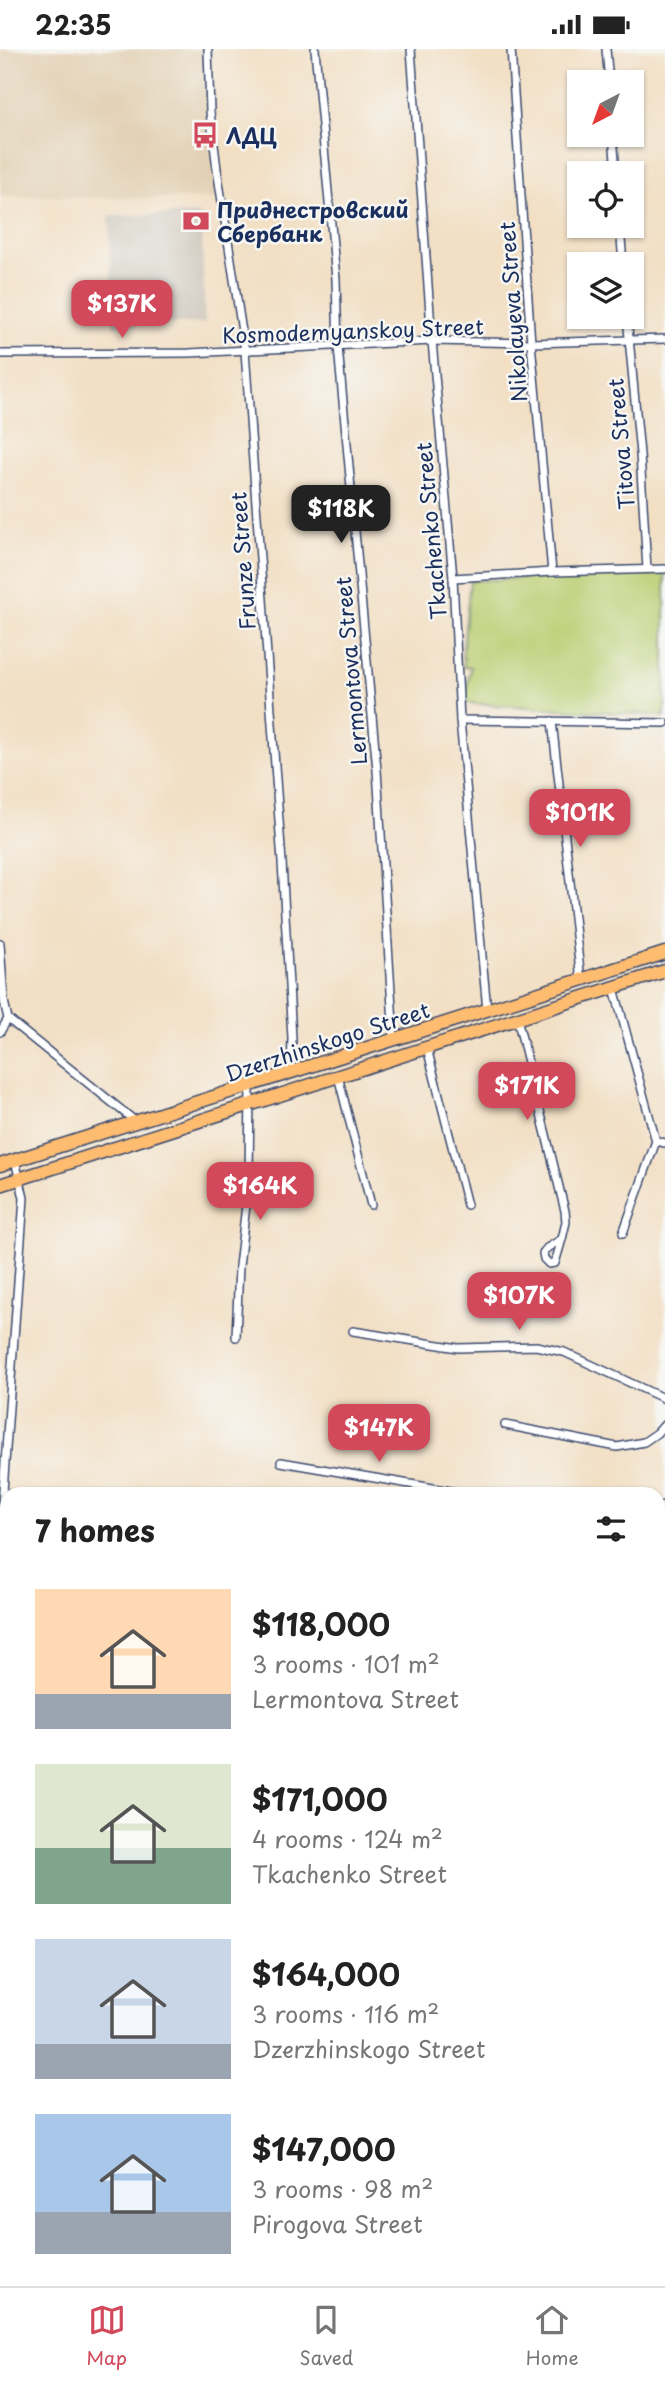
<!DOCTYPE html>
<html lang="en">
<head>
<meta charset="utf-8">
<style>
  body { margin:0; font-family:"Playpen Sans",sans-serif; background:#f6f6f6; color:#222; height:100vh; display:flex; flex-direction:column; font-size:26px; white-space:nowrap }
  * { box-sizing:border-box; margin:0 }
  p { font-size:23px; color:#767676 }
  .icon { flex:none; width:38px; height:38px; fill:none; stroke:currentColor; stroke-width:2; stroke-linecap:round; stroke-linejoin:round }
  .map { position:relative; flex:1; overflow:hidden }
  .side { position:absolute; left:0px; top:1438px; width:665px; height:800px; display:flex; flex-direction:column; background:#fff; border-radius:21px 21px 0 0; box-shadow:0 2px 5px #0004 }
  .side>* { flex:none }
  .needle { width:46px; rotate:221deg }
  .buttons { position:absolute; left:567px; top:21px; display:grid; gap:14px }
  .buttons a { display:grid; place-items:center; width:77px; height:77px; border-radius:0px; background:#fff; box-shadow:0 2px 5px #0004; font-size:35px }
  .price { position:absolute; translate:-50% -60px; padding:0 16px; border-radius:14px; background:#d1495b; color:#fff; font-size:23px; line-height:46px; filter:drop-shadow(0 2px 4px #0008) }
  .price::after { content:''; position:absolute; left:50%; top:42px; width:21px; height:16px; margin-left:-10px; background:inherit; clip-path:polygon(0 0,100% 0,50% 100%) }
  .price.active { background:#222; color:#fff }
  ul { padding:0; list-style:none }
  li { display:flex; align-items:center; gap:21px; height:175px; padding:0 35px }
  li span { display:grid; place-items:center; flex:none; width:196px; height:140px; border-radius:0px; color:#555 }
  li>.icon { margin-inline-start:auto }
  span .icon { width:84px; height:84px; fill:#fffc; stroke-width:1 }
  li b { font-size:30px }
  h2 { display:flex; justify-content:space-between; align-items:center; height:84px; padding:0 35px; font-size:30px }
  .status { display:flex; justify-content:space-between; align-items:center; height:49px; padding:0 35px; background:#fff; direction:ltr }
  .status svg { height:19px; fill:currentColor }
  .dock { display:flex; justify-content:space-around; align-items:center; height:98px; border-top:2px solid #e0e0e0; background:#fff; font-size:19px; color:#767676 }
  .dock a { display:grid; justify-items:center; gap:4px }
  .dock .active { color:#d1495b }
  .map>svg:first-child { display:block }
  .built { fill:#e3d1b6 }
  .industrial { fill:#cbc3b8 }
  .green { fill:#bacd70; stroke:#6a7e67; stroke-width:2 }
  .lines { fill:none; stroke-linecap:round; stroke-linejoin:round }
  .minor-casing { stroke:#3b496d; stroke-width:10 }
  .trunk-casing { stroke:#3b496d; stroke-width:15 }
  .minor { stroke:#fff; stroke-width:7 }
  .trunk { stroke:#fdbc70; stroke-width:12 }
  .labels { text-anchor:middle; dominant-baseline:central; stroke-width:5; stroke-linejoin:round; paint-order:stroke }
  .poi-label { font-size:21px; font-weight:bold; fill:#1b2f5e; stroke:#f6f6f2; text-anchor:start }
  .street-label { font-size:21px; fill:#1b2f5e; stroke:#f6f6f2 }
</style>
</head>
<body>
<div class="status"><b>22:35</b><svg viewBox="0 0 49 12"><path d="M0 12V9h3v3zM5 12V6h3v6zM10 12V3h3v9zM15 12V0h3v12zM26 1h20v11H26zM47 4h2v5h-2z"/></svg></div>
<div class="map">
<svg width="665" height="2237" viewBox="0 0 665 2237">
  <rect width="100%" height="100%" fill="#f6f6f2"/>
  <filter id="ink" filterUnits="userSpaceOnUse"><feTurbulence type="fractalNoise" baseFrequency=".0143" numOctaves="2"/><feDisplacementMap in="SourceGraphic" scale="14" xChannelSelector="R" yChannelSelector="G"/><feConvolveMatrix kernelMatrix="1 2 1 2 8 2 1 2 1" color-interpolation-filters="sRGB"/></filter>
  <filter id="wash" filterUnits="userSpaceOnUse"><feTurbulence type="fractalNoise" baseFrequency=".00686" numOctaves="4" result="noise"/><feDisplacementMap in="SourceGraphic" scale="28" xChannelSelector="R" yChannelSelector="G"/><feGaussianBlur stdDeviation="1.57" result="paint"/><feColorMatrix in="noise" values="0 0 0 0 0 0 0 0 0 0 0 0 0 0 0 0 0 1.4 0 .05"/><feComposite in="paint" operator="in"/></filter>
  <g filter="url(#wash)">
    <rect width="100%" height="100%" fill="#f2dfc4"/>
    <path class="built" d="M0 0H211L222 150 0 147Z"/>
    <g class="industrial">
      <path d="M201 165 205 274 113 277 109 167Z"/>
      <path d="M658 1563 665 1566V1742L658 1740Z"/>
    </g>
    <path class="green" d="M665 522V667L464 654 471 618H463L464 609H462L470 532Z"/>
  </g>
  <g filter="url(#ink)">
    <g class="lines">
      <g class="minor-casing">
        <g id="minor">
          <path d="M208 0 210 63 217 120 245 302 282 813 292 989 291 1024"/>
          <path d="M315 0 336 230 338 298 377 721 394 990"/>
          <path d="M411 0 432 292 453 529 460 671 487 961"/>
          <path d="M511 0 531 294 552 523"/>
          <path d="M606 0 609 33"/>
          <path d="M613 86 616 124"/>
          <path d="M620 177 623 215"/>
          <path d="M627 268 640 405 647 520"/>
          <path d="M0 305 189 304 432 292 531 294 665 290"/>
          <path d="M453 529 552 523 665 520"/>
          <path d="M460 671 665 674"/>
          <path d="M552 672 581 931"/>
          <path d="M0 894 4 952 8 970"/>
          <path d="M614 939 656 1092 665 1094"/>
          <path d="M517 969 565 1162 566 1173 562 1190 547 1199 543 1204 544 1210 549 1215 555 1214 562 1190"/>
          <path d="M0 983 8 970 135 1072"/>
          <path d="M427 999 467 1156"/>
          <path d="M338 1027 371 1156"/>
          <path d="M623 1184 656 1092"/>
          <path d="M353 1282 458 1299 536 1297 564 1303 665 1350"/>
          <path d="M236 1288 239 1217 249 1130 250 1037"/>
          <path d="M505 1376 617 1398 644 1393 657 1384 665 1375"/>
          <path d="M281 1413 474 1446"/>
          <path d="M658 1460 665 1455"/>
          <path d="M0 1484 24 1149 15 1111"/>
          <path d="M0 1572 7 1577"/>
          <path d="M658 1778 665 1779"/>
          <path d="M658 1879 665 1880"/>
          <path d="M658 2027 665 2028"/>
          <path d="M57 2237 60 2231"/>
          <path d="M186 2237 189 2231"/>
          <path d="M298 2237 301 2231"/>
          <path d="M493 2237V2231"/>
          <path d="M587 2237 588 2231"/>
        </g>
      </g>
      <g class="trunk-casing">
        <g id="trunk">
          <path d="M0 1116 665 904"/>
          <path d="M0 1136 665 922"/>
        </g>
      </g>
      <use href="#minor" class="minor"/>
      <use href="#trunk" class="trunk"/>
    </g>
  </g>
  <defs>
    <g id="bus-bare" transform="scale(2.1)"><path d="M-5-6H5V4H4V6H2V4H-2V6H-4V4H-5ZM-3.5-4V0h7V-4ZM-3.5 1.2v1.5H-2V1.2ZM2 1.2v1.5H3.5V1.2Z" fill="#d1495b" stroke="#f6f6f2" stroke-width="2.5" paint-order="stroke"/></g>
    <g id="bank-bare" transform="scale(2.1)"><path d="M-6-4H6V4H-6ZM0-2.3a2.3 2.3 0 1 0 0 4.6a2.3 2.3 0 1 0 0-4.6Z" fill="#d1495b" stroke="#f6f6f2" stroke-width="2.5" paint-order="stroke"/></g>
  </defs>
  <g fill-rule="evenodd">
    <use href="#bus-bare" x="205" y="86"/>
    <use href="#bank-bare" x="196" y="172"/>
  </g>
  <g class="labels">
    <g class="poi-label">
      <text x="226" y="86">ЛДЦ</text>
      <text x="217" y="160">Приднестровский<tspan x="217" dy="24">Сбербанк</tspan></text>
    </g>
    <g class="street-label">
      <text transform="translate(512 263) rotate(-94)">Nikolayeva Street</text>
      <text transform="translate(353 281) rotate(-2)">Kosmodemyanskoy Street</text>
      <text transform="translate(620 395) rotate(-95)">Titova Street</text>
      <text transform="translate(430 482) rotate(-95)">Tkachenko Street</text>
      <text transform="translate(242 512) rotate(-94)">Frunze Street</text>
      <text transform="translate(350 622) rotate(-95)">Lermontova Street</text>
      <text transform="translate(327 992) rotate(-18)">Dzerzhinskogo Street</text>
    </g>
  </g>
</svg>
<div class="buttons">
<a><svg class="needle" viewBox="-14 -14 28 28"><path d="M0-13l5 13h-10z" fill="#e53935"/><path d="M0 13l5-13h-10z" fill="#767676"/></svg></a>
<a><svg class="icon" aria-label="locate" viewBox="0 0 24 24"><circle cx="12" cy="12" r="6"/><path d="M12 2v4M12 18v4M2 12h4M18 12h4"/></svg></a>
<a><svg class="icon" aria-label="layers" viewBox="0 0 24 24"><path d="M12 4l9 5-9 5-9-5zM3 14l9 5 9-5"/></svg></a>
</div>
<b class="price" style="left:122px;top:291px">$137K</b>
<b class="price active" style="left:341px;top:496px">$118K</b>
<b class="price" style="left:580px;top:800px">$101K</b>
<b class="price" style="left:527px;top:1073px">$171K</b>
<b class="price" style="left:260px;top:1173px">$164K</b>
<b class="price" style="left:519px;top:1283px">$107K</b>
<b class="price" style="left:379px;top:1415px">$147K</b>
<section class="side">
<h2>7 homes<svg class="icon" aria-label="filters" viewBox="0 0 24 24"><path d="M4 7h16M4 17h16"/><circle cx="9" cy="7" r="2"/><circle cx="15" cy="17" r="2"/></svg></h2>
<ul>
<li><span style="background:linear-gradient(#ffd9b3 75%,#9aa5b1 0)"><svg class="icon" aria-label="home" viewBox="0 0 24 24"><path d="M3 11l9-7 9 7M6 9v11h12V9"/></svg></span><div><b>$118,000</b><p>3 rooms · 101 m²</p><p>Lermontova Street</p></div></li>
<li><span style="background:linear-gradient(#dfe7d0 60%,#7fa58c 0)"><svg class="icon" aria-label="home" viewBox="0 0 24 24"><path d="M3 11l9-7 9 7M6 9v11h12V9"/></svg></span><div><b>$171,000</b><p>4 rooms · 124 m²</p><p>Tkachenko Street</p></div></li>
<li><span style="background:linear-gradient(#c9d6e8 75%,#9aa5b1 0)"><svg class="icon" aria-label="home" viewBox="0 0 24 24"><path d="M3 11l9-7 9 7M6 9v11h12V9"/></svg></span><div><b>$164,000</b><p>3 rooms · 116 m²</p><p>Dzerzhinskogo Street</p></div></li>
<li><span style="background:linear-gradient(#a9c7e8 70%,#9aa5b1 0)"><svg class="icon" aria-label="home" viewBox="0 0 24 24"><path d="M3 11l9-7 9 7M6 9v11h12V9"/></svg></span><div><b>$147,000</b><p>3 rooms · 98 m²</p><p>Pirogova Street</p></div></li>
</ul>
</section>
</div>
<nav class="dock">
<a class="active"><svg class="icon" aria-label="map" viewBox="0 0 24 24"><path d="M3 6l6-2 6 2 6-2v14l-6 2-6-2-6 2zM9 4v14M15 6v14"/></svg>Map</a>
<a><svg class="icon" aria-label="saved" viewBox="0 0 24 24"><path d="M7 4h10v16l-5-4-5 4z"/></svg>Saved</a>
<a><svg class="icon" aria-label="home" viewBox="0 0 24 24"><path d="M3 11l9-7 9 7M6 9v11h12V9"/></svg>Home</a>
</nav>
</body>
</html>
